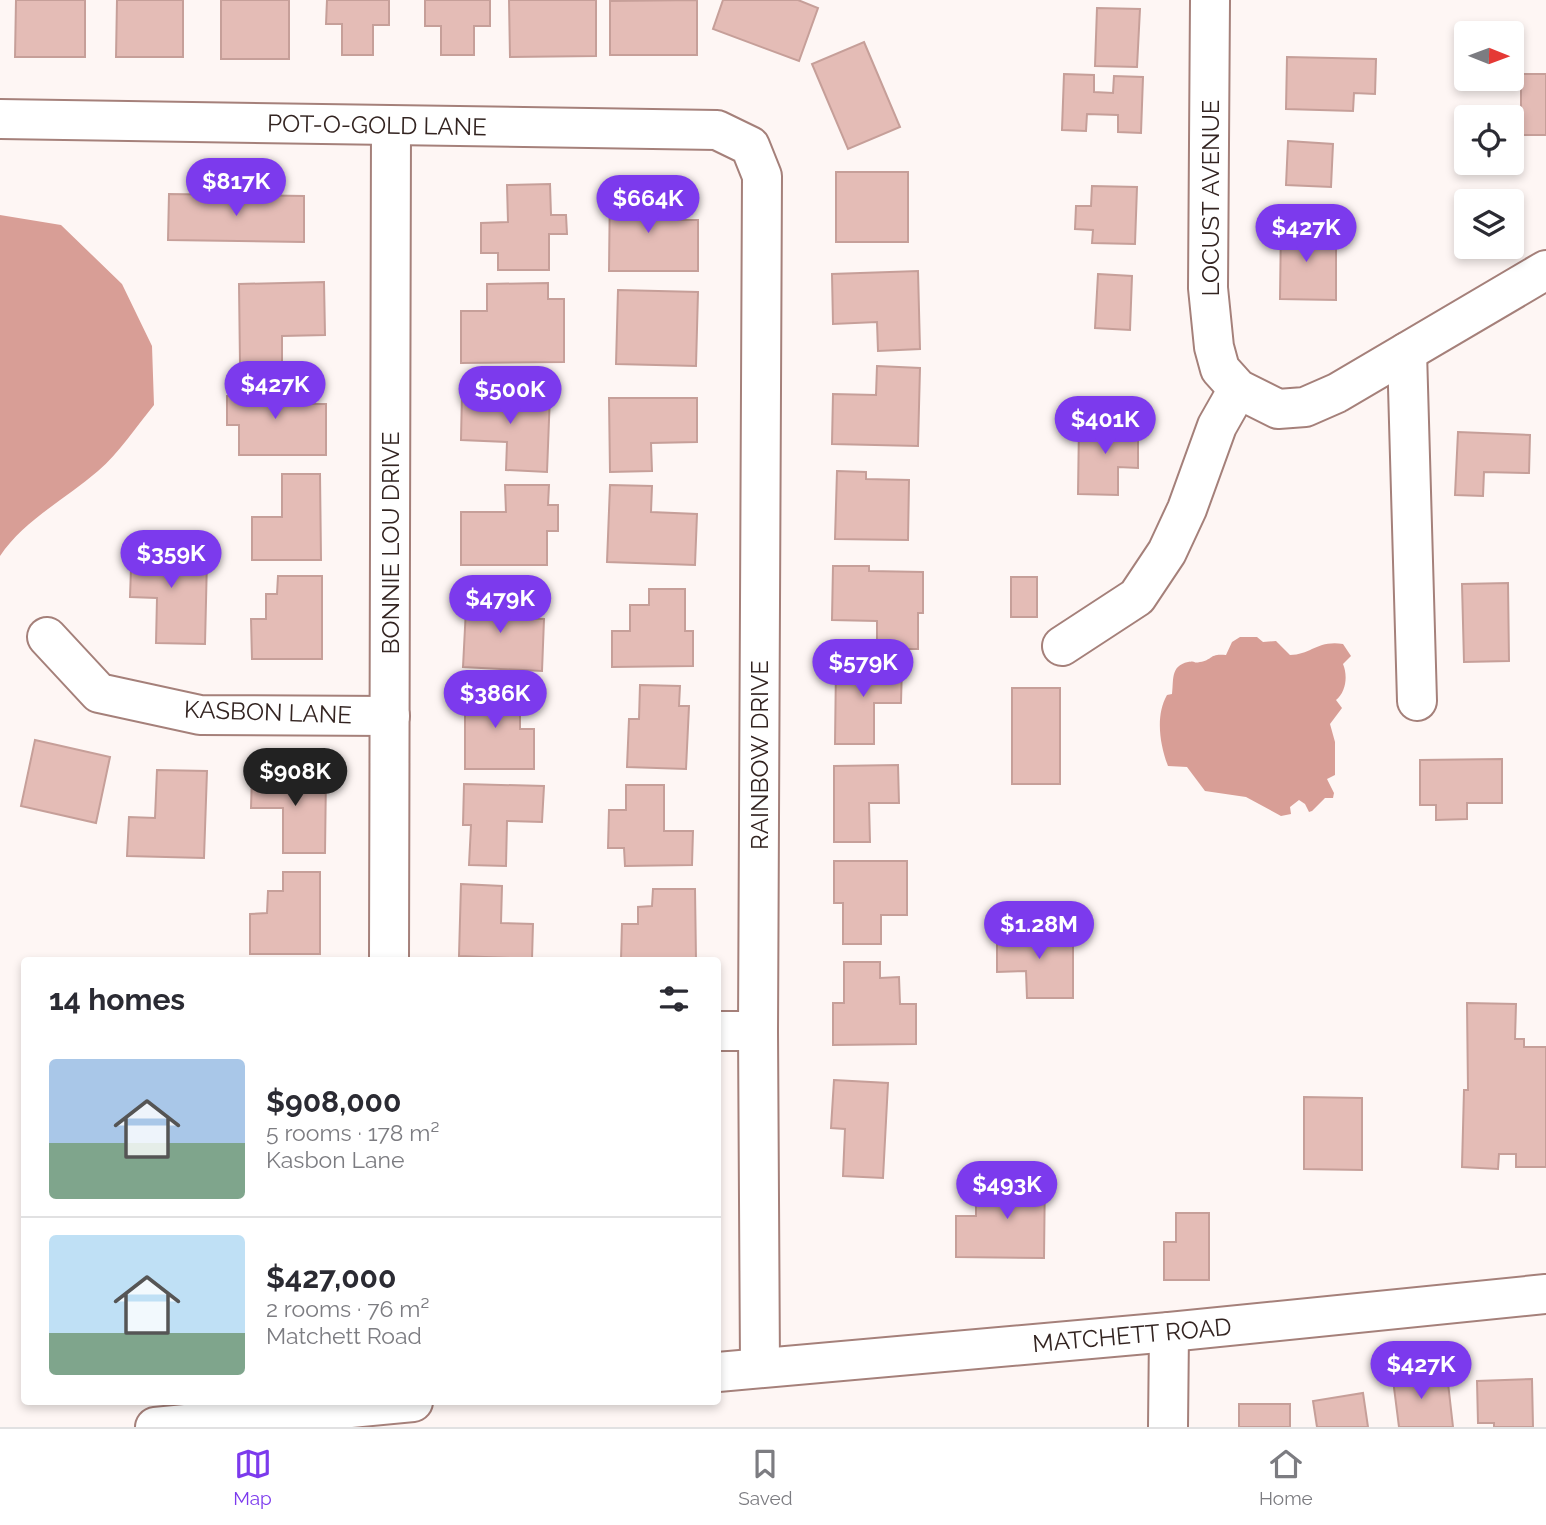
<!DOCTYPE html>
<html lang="en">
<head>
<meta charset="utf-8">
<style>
  body { margin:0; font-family:Raleway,sans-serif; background:#f7f7f7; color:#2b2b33; height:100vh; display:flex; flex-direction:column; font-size:26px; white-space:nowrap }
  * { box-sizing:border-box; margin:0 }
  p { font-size:23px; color:#7c7c81 }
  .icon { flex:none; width:38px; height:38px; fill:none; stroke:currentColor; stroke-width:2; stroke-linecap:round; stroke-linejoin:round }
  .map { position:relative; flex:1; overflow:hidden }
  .drawer { position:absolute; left:21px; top:957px; width:700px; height:448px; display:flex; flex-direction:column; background:#fff; border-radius:7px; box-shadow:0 4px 10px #0003 }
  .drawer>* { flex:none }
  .needle { width:46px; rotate:91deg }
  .fabs { position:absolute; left:1454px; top:21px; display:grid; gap:14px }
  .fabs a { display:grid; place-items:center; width:70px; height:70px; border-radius:7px; background:#fff; box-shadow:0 4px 10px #0003; font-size:35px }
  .price { position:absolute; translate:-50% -60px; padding:0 16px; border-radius:24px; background:#7c3aed; color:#fff; font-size:23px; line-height:46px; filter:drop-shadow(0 2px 4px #0008) }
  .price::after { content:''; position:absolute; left:50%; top:42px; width:21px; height:16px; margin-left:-10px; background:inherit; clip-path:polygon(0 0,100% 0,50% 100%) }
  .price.on { background:#222; color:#fff }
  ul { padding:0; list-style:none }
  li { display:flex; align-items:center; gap:21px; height:175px; padding:0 28px }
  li+li { border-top:2px solid #e1e1e2 }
  li span { display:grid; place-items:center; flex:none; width:196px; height:140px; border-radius:7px; color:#555 }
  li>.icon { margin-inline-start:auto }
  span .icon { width:84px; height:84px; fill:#fffc; stroke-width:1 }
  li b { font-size:30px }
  h2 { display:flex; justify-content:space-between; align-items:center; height:84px; padding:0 28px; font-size:30px }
  .tabs { display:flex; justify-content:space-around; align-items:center; height:98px; border-top:2px solid #e1e1e2; background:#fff; font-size:19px; color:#7c7c81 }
  .tabs a { display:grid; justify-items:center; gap:4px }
  .tabs .on { color:#7c3aed }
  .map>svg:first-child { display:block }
  .water { fill:#d89e96 }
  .building { fill:#e4bcb6; stroke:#c69f99; stroke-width:2 }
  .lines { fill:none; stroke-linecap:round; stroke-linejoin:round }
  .minor-casing { stroke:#a5807a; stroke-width:42 }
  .minor { stroke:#fff; stroke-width:38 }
  .labels { text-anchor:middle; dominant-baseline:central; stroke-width:7; stroke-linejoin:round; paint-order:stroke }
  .street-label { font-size:24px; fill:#332421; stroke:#fff }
</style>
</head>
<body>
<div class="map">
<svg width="1546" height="1427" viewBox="0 0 1546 1427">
  <rect width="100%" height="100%" fill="#fef6f4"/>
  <g class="water">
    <path d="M0 215 61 225 122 284 152 346 154 405C136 427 119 453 98 471 66 499 24 520 0 556Z"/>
    <path d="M1240 637H1257L1263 642 1276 641 1290 655C1311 655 1317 640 1343 644L1351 656 1343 664C1348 676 1346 692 1336 700L1342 708 1330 724 1335 742V775L1327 779 1334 793 1333 798H1325L1312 811 1309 812 1305 804 1299 800 1290 807 1291 814 1281 816 1246 797 1205 791 1187 767 1168 766C1160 745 1155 716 1167 695L1172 694C1174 680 1170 666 1188 662 1197 660 1192 664 1200 662 1213 660 1209 653 1226 655L1232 642Z"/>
  </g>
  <g class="building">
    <path d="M16 0H85V57H15Z"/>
    <path d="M117 0H183V57H116Z"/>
    <rect x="221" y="0" width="68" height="59"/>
    <path d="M327 0H389V25H373V55H342V24H326Z"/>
    <path d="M425 0H490V26H474V55H441V26H425Z"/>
    <path d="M509 0H596V56L510 57Z"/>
    <path d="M697 0V55H610V1Z"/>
    <path d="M723 0H798L818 8 799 61 713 29Z"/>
    <path d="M1097 8 1140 9 1137 67 1095 66Z"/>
    <path d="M864 42 900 127 848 149 812 64Z"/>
    <path d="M1287 57 1376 59 1375 94 1354 93 1353 111 1286 109Z"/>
    <path d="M1064 74 1094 75V92L1113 93 1114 76 1143 77 1141 133 1118 132V115L1087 114 1086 131 1062 130Z"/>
    <rect x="1521" y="74" width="25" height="61"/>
    <path d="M1288 141 1333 144 1331 187 1286 185Z"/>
    <rect x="836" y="172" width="72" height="70"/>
    <path d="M550 184 551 215H566L567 234H549V270H498V253H481V223L508 222 507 185Z"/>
    <path d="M610 185H652V220H698V271H609Z"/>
    <path d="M1092 186 1137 187 1135 244 1092 243 1093 230 1075 229 1076 206H1091Z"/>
    <path d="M169 194 304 196V242L168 240Z"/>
    <path d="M1281 222H1320V248H1336V300L1280 299Z"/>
    <path d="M918 271 920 349 878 351 877 322 833 324 832 274Z"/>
    <path d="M1098 274 1132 276 1130 330 1095 328Z"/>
    <path d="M324 282 325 335 282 336V362L240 363 239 284Z"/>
    <path d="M548 283V299H564V362L461 363V311H487V284Z"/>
    <path d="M618 290 698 292 696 366 616 364Z"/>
    <path d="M877 366 920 368 918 446 832 444 833 394 876 395Z"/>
    <path d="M239 377H281V404H326V455H239V425H227V396H239Z"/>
    <path d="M462 391 550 394 547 472 506 470 507 442 461 440Z"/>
    <path d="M609 398H697V442L651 443 652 471 610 472Z"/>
    <path d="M1079 424H1138V468L1118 467V495L1078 494Z"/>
    <path d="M1458 432 1530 435 1529 473 1484 472 1483 496 1455 495Z"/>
    <path d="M837 471 866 472V479L909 480 908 540 835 539Z"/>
    <path d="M282 474H320L321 560H252V517H282Z"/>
    <path d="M505 485H549L548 505H558V531H547V565H461V512H506Z"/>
    <path d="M610 485 652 486 651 512 697 514 695 565 607 562Z"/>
    <path d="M132 540 177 542V558L207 559 205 644 156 643 157 598 130 597Z"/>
    <path d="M833 566H869V571L923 572V613H918V649H877V621L832 620Z"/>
    <path d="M278 576H322V659H252L251 619H266V594H277Z"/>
    <rect x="1011" y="577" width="26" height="40"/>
    <path d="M1508 583 1509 661 1464 662 1462 584Z"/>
    <path d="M467 589 508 591V618L544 619 542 671 463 667Z"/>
    <path d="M649 589H685V631H693V666L612 667V631H630V605H649Z"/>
    <path d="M836 665H902L901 703H874V744H835Z"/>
    <path d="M465 684H508V702H520V729H534V769H465Z"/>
    <path d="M640 685 680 686 679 706H689L686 769 627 767 629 719H639Z"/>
    <rect x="1012" y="688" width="48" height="96"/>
    <path d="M35 740 110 757 96 823 21 806Z"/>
    <path d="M1502 759V803H1467V819L1436 820V805H1420V760Z"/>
    <path d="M898 765 899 803H869L870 842H834V766Z"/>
    <path d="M157 770 207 771 204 858 127 856 129 817 155 818Z"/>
    <path d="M252 774H326L325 853H283V808H251Z"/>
    <path d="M464 784 544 786 542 822 507 821 506 866 469 865 471 825H463Z"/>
    <path d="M626 785H664V831H693L692 865 625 866 624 848H608L609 810H626Z"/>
    <path d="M834 861H907V915H881V944H843V903H834Z"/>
    <path d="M283 872H320V954H250V914L267 913 268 891H283Z"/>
    <path d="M461 884 502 886 501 923 533 924 532 959 459 956Z"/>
    <path d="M653 889H695L696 960H621L622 924H638V907L652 906Z"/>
    <path d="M1073 931V998H1027L1026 971 997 972V932Z"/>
    <path d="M844 962H880V978L899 977 900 1004H916V1044L833 1045V1003H844Z"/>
    <path d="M1467 1003 1516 1004 1515 1039H1524V1047H1546V1167H1516V1154H1499L1498 1169 1462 1167 1464 1090H1468Z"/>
    <path d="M834 1080 888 1083 883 1178 843 1176 845 1129 831 1128Z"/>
    <path d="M1304 1097 1362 1098V1170L1304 1169Z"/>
    <path d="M1004 1170H1045L1044 1258 956 1257V1216H976V1199H1004Z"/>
    <path d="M1176 1213H1209V1280H1164V1242H1176Z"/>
    <path d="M1426 1368 1428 1386 1448 1383 1453 1427H1399L1392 1372Z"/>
    <path d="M1532 1379 1533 1427H1494V1423H1478L1477 1381Z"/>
    <path d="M1363 1393 1368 1427H1317L1313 1401Z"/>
    <rect x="1239" y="1404" width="51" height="23"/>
  </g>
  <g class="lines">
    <g class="minor-casing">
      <g id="minor">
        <path d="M1210 0 1208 288 1214 347 1220 369 1238 389 1278 409 1305 407 1337 393 1546 270"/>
        <path d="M0 119 717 130 750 146 762 176 758 1031 760 1367"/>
        <path d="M1407 352 1417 701"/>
        <path d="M47 637 99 693 200 715 390 716"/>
        <path d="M1062 646 1137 597 1167 552 1187 509 1217 426 1238 389"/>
        <path d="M389 961 391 126"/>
        <path d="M718 1031H758"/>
        <path d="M718 1372 1169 1332 1546 1294"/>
        <path d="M155 1427 413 1402"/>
        <path d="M1168 1427 1169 1332"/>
      </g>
    </g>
    <use href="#minor" class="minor"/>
  </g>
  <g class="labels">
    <g class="street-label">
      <text transform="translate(377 125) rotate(1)">POT-O-GOLD LANE</text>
      <text transform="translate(1210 198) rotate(-90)">LOCUST AVENUE</text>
      <text transform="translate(390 543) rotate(-90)">BONNIE LOU DRIVE</text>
      <text transform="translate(268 712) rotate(2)">KASBON LANE</text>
      <text transform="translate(759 755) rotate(-90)">RAINBOW DRIVE</text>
      <text transform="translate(1132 1335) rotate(-5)">MATCHETT ROAD</text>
    </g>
  </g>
</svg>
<div class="fabs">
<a><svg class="needle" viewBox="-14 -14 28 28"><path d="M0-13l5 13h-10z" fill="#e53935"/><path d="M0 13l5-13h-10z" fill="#7c7c81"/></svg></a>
<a><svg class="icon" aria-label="locate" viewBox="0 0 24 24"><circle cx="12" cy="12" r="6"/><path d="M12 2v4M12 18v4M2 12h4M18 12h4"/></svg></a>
<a><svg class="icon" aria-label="layers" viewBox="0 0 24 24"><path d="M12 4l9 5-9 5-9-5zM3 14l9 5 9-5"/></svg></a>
</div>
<b class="price" style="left:236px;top:218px">$817K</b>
<b class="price" style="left:648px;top:235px">$664K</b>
<b class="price" style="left:1306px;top:264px">$427K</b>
<b class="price" style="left:275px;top:421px">$427K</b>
<b class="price" style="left:510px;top:426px">$500K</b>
<b class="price" style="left:1105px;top:456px">$401K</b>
<b class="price" style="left:171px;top:590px">$359K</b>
<b class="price" style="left:500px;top:635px">$479K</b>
<b class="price" style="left:863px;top:699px">$579K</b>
<b class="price" style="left:495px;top:730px">$386K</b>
<b class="price on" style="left:295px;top:808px">$908K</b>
<b class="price" style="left:1039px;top:961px">$1.28M</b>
<b class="price" style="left:1007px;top:1221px">$493K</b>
<b class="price" style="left:1421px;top:1401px">$427K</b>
<section class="drawer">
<h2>14 homes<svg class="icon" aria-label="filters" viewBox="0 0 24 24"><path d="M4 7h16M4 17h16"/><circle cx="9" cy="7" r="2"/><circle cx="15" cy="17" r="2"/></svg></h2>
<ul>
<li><span style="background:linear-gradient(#a9c7e8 60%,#7fa58c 0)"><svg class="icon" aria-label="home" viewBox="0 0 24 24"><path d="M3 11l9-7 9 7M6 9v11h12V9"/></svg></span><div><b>$908,000</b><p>5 rooms · 178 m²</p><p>Kasbon Lane</p></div></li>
<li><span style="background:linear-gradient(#bfe0f5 70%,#7fa58c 0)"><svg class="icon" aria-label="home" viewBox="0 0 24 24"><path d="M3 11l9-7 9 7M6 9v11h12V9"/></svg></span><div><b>$427,000</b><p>2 rooms · 76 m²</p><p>Matchett Road</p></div></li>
</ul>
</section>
</div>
<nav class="tabs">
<a class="on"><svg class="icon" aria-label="map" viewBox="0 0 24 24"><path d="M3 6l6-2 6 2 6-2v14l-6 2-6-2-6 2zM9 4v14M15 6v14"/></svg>Map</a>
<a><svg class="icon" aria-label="saved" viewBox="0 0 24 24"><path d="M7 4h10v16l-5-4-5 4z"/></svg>Saved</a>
<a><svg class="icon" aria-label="home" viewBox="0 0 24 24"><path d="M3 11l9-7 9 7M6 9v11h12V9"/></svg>Home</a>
</nav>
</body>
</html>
